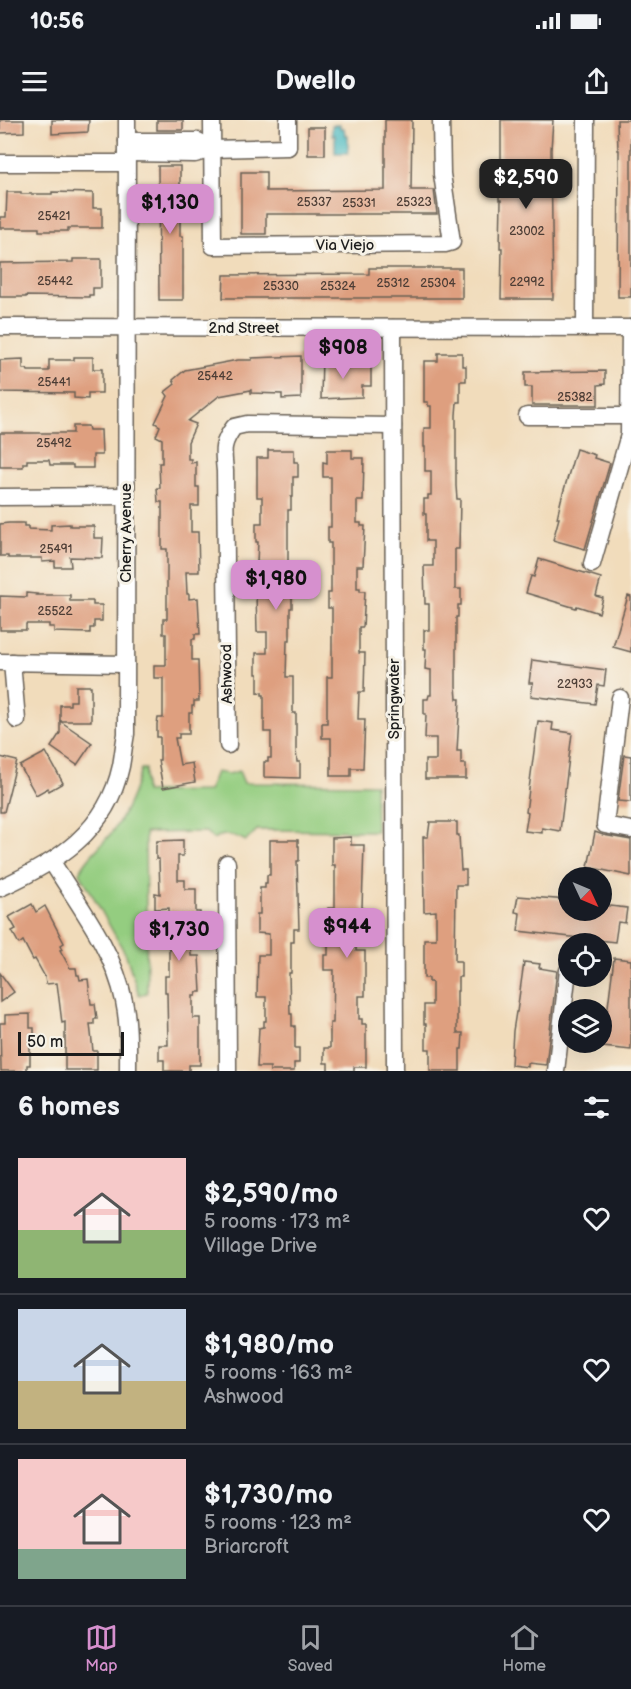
<!DOCTYPE html>
<html lang="en">
<head>
<meta charset="utf-8">
<style>
  body { margin:0; font-family:"Balsamiq Sans",sans-serif; background:#242831; color:#f1f3f6; height:100vh; display:flex; flex-direction:column; font-size:22px; white-space:nowrap }
  * { box-sizing:border-box; margin:0 }
  p { font-size:20px; color:#9ea1a6 }
  .icon { flex:none; width:33px; height:33px; fill:none; stroke:currentColor; stroke-width:2; stroke-linecap:round; stroke-linejoin:round }
  .map { position:relative; height:951px; overflow:hidden }
  .details { display:flex; flex-direction:column; background:#171b24; flex:1 }
  .details>* { flex:none }
  .needle { width:39px; rotate:134deg }
  .controls { position:absolute; left:558px; top:747px; display:grid; gap:12px }
  .controls a { display:grid; place-items:center; width:54px; height:54px; border-radius:50%; background:#171b24; box-shadow:0 6px 24px #0002; font-size:30px }
  .scale { position:absolute; left:18px; bottom:15px; width:106px; box-sizing:border-box; padding-left:6px; border:3px solid #1c1c1c; border-top:0; font-size:16px; line-height:21px; white-space:nowrap; color:#1c1c1c; -webkit-text-stroke:4px #f7f3e8; paint-order:stroke }
  .price { position:absolute; translate:-50% -51px; padding:0 14px; border-radius:12px; background:#d690ce; color:#111; font-size:20px; line-height:39px; filter:drop-shadow(0 2px 3px #0008) }
  .price::after { content:''; position:absolute; left:50%; top:36px; width:18px; height:14px; margin-left:-9px; background:inherit; clip-path:polygon(0 0,100% 0,50% 100%) }
  .price.selected { background:#222; color:#fff }
  ul { padding:0; list-style:none }
  li { display:flex; align-items:center; gap:18px; height:150px; padding:0 18px }
  li+li { border-top:2px solid #363941 }
  li span { display:grid; place-items:center; flex:none; width:168px; height:120px; border-radius:0px; color:#555 }
  li>.icon { margin-inline-start:auto }
  span .icon { width:72px; height:72px; fill:#fffc; stroke-width:1 }
  li b { font-size:26px }
  h2 { display:flex; justify-content:space-between; align-items:center; height:72px; padding:0 18px; font-size:26px }
  .status { display:flex; justify-content:space-between; align-items:center; height:42px; padding:0 30px; background:#171b24; direction:ltr }
  .status svg { height:16px; fill:currentColor }
  header { display:flex; justify-content:space-between; align-items:center; height:78px; padding:0 18px; background:#171b24; font-size:27px; font-weight:800 }
  .dock { display:flex; justify-content:space-around; align-items:center; height:84px; border-top:2px solid #363941; background:#171b24; font-size:16px; color:#9ea1a6 }
  .dock a { display:grid; justify-items:center; gap:3px }
  .dock .selected { color:#d690ce }
  .map>svg:first-child { display:block }
  .green { fill:#94cd80; stroke:#58744e; stroke-width:1.5 }
  .water { fill:#4cbbc3; stroke:#346c70; stroke-width:1.5 }
  .building { fill:#de9f7f }
  .lines { fill:none; stroke-linecap:round; stroke-linejoin:round }
  .street-casing { stroke:#675f54; stroke-width:19 }
  .street { stroke:#fff; stroke-width:16 }
  .labels { text-anchor:middle; dominant-baseline:central; stroke-width:6; stroke-linejoin:round; paint-order:stroke }
  .number-label { font-size:12px; fill:#4c3d35 }
  .street-label { font-size:15px; fill:#1c1c1c; stroke:#f7f3e8 }
</style>
</head>
<body>
<div class="status"><b>10:56</b><svg viewBox="0 0 49 12"><path d="M0 12V9h3v3zM5 12V6h3v6zM10 12V3h3v9zM15 12V0h3v12zM26 1h20v11H26zM47 4h2v5h-2z"/></svg></div>
<header><svg class="icon" aria-label="menu" viewBox="0 0 24 24"><path d="M4 6h16M4 12h16M4 18h16"/></svg>Dwello<svg class="icon" aria-label="share" viewBox="0 0 24 24"><path d="M12 15V3M7 8l5-5 5 5M5 13v7h14v-7"/></svg></header>
<div class="map">
<svg width="631" height="951" viewBox="0 0 631 951">
  <rect width="100%" height="100%" fill="#f7f3e8"/>
  <filter id="ink" filterUnits="userSpaceOnUse"><feTurbulence type="fractalNoise" baseFrequency=".0167" numOctaves="2"/><feDisplacementMap in="SourceGraphic" scale="12" xChannelSelector="R" yChannelSelector="G"/><feConvolveMatrix kernelMatrix="1 2 1 2 8 2 1 2 1" color-interpolation-filters="sRGB"/></filter>
  <filter id="wash" filterUnits="userSpaceOnUse"><feTurbulence type="fractalNoise" baseFrequency=".008" numOctaves="4" result="noise"/><feDisplacementMap in="SourceGraphic" scale="24" xChannelSelector="R" yChannelSelector="G"/><feGaussianBlur stdDeviation="1.35" result="paint"/><feColorMatrix in="noise" values="0 0 0 0 0 0 0 0 0 0 0 0 0 0 0 0 0 1.4 0 .05"/><feComposite in="paint" operator="in"/></filter>
  <g filter="url(#wash)">
    <rect width="100%" height="100%" fill="#f1dcbb"/>
    <path class="green" d="M141 649H145V672L208 671 216 652 229 654 239 651 244 663 375 664 376 711 257 710 246 721C234 715 226 712 213 719L206 712 145 713 147 873 139 875 126 835 80 753C84 739 105 723 114 709 127 691 135 670 141 649Z"/>
    <path class="water" d="M332 5H340V8H344L345 15H348V33H335V15H332Z"/>
    <g id="blocks">
      <g class="building">
        <path d="M0 0H24V12L0 13Z"/>
        <path d="M52 0H89L88 12 52 14Z"/>
        <rect x="157" y="0" width="26" height="10"/>
        <path d="M385 0H412L411 70H434L437 94H266V114H241V52H266V71L385 70Z"/>
        <path d="M501 0H553L551 30 553 179H501L502 128H500L501 80H499V47L501 46Z"/>
        <path d="M617 0H631V177H618L619 30H618Z"/>
        <rect x="308" y="7" width="17" height="28"/>
        <path d="M158 46H180V116H183V180H159Z"/>
        <path d="M7 72H21V74H52V72L93 73V88H102V108H68V111H39V108H0V97H6Z"/>
        <path d="M73 139H101V168H93V175H89V177L26 176V177H0V143L73 142Z"/>
        <path d="M369 148H462V178H223L224 155 369 154Z"/>
        <path d="M438 233H462V246H466V261H460V282H457L456 295V366L457 379H460L459 429H455V469H461V485H458V497H456V566L457 579H460L457 631H461V644H466V659H425V640H436V618H425L426 594H424V579H428L429 575H431V550L425 549 426 529H424V510H429V484H425L424 446H433V421H426V394H424V379H428V375H431V351H425V327H424V308H431V286H428V282H424V241H438Z"/>
        <path d="M301 236V278L282 279V274L251 273V270L219 276 188 301 196 304 188 322V339H191V343L196 342V367H199V386H191V412H198L199 452H186L187 474H189V479L198 478 200 514H195V519H192V540H198L199 581H194V586H192V593H189V614H179V618H175L180 645 192 643 195 662 163 668 158 640H160V617H157V604L158 598H163V558H154V545H166V514H163V499H167V429H162V382H158L157 368H160L159 343H162V319L156 316 160 306 155 303 168 276 165 272 175 264 173 260 185 250 238 240H252V238Z"/>
        <path d="M322 236H333V243H337V247H371V266H362V277L321 279Z"/>
        <path d="M74 237H93V249H102V273H88V279L74 278V273L0 272V240L23 239V249H27L28 251H49V240H74Z"/>
        <path d="M605 251V264L598 265V285H532V267H525V252Z"/>
        <path d="M73 306H88L89 310H101L102 335H93V348H73V345H50L49 340H27V343H23V347H0V313H73Z"/>
        <path d="M576 329 595 335 594 338 610 343 585 429 553 420 559 398H557L561 380Z"/>
        <path d="M268 330H294V342H298V357H293V377H291V390H288V459L289 473H292V488H290V520H287L286 557H293V593H296V629L297 642H300V658L264 657V642H268V638H271V612H264V575H262V572L258 573V554H256V533H267V512H257L256 472H260L259 468H263V443L257 442 258 422H256V403H262V377H257V338H268Z"/>
        <path d="M327 330H352V338H364L363 381H357V403H361V406H365L363 446H357V468H360V471H365L363 507H359V533H365L364 572H359L358 599H365L363 648H351V656H331V618H322V603H327V557H332V488H328V473H331V423H328V407H331V357H323V342L327 343Z"/>
        <path d="M9 403H24V406H28V409L51 410V405L70 404V406H94V418H103L102 438 70 437 71 447H55V441L42 442V438H8V436H0V404Z"/>
        <path d="M539 439 601 458 596 476 603 478 599 493 577 486 576 488 526 473 531 456 534 457Z"/>
        <path d="M26 473 37 474 36 475H70V481H93V485H102V501H94V508H90V513L54 512V507H49V504H26V510H0V476L26 477Z"/>
        <path d="M628 476 631 477V532L613 527Z"/>
        <path d="M532 540 606 550 604 566 598 565 595 584 531 576 533 563H529Z"/>
        <path d="M76 566H91V601H60V585H70V581H76Z"/>
        <path d="M60 601 92 623 77 645 51 627 60 613Z"/>
        <path d="M538 601 553 603 552 610 572 613 560 711 542 708V713L525 711 528 693 526 692Z"/>
        <path d="M46 632 63 663 49 671 48 668 36 675 20 646Z"/>
        <path d="M624 635 631 636V682L618 681Z"/>
        <path d="M0 637 17 641 4 692H0Z"/>
        <path d="M430 702H457V715H459L461 750H466V765H456L455 841H461V857H458V871H457V913H463L462 929H460V951H430V929H426V904H424V885H432V862H429V858H424V819H436V791L424 792 423 717H428Z"/>
        <path d="M595 712 603 715 631 720V756L588 747Z"/>
        <path d="M351 717V725H364L362 788H364V803H359V809H356V831H365V876H359V899H362V904H366V947H354V951H328V943H324V928H330V903H333L334 850H324V835H328V788H335V745H332V718Z"/>
        <path d="M183 720V736H178V760H185V769H196V792H200L201 811 190 812 191 836H199L201 872H197L196 876H193V898H200V945H189V951H164V940H159V925H168L167 872H165V856H169V788L155 789V773L160 774 159 739H156V726L157 721Z"/>
        <path d="M270 720H298V726H299V741H297L299 809H294V822H291V853H289L290 894H292V906H295V928H299V943H294V951H270V947H257L259 908 264 907V901H266V877H257L258 835H269V814L257 813V794H260V768H265V763H267V755H270Z"/>
        <path d="M518 776 568 780V790H602V785L627 788 625 803 618 802 615 822 518 811 520 793 515 792Z"/>
        <path d="M32 784 36 792 45 786 64 823 61 825 63 829 60 830 70 848H76L77 855H79L80 860 88 859 91 884H95L97 899H94V904H90L93 931H97V950H65V902L62 903 57 863 46 864 45 857 35 839 33 840 23 821 19 824 12 811 16 809 9 797Z"/>
        <path d="M614 838 631 840V930L603 927Z"/>
        <path d="M524 842 540 844 539 848 557 851 546 945 528 943V947L511 945 513 911 516 892H517Z"/>
        <path d="M0 853 14 872 0 882Z"/>
        <path d="M30 894V908H34V922H30V945H27V951H1L0 903H5V895Z"/>
      </g>
    </g>
  </g>
  <g filter="url(#ink)">
    <use href="#blocks" fill-opacity="0" stroke="#675f54" stroke-width="1.5"/>
    <g class="lines">
      <g class="street-casing">
        <g id="street">
          <path d="M212 0 213 126 445 124 452 122 442 54 441 0"/>
          <path d="M127 21H198L212 29"/>
          <path d="M127 33 195 34 212 29 288 27V0"/>
          <path d="M0 43H126"/>
          <path d="M0 207 631 208"/>
          <path d="M393 208 395 951"/>
          <path d="M585 208 586 0"/>
          <path d="M527 296H631"/>
          <path d="M0 377 126 376"/>
          <path d="M592 444 629 315 630 208"/>
          <path d="M0 542 126 544"/>
          <path d="M12 542 17 600"/>
          <path d="M620 578 605 705 631 710"/>
          <path d="M228 625 225 351C223 331 221 324 234 307L247 304 393 306"/>
          <path d="M52 742C79 786 114 830 124 881 129 904 128 928 128 951"/>
          <path d="M227 743 228 951"/>
          <path d="M0 768C57 742 107 712 121 646 123 635 124 624 126 614L127 0"/>
          <path d="M556 951 568 850"/>
        </g>
      </g>
      <use href="#street" class="street"/>
    </g>
  </g>
  <g class="labels">
    <g class="number-label">
      <text x="314" y="82">25337</text>
      <text x="414" y="82">25323</text>
      <text x="359" y="83">25331</text>
      <text x="54" y="96">25421</text>
      <text x="527" y="111">23002</text>
      <text x="55" y="161">25442</text>
      <text x="527" y="162">22992</text>
      <text x="393" y="163">25312</text>
      <text x="438" y="163">25304</text>
      <text x="281" y="166">25330</text>
      <text x="338" y="166">25324</text>
      <text x="215" y="256">25442</text>
      <text x="54" y="262">25441</text>
      <text x="575" y="277">25382</text>
      <text x="54" y="323">25492</text>
      <text x="56" y="429">25491</text>
      <text x="55" y="491">25522</text>
      <text x="575" y="564">22933</text>
    </g>
    <g class="street-label">
      <text x="345" y="125">Via Viejo</text>
      <text x="244" y="208">2nd Street</text>
      <text transform="translate(126 413) rotate(-90)">Cherry Avenue</text>
      <text transform="translate(227 554) rotate(-91)">Ashwood</text>
      <text transform="translate(394 579) rotate(-90)">Springwater</text>
    </g>
  </g>
</svg>
<div class="controls">
<a><svg class="needle" viewBox="-14 -14 28 28"><path d="M0-13l5 13h-10z" fill="#e53935"/><path d="M0 13l5-13h-10z" fill="#9ea1a6"/></svg></a>
<a><svg class="icon" aria-label="locate" viewBox="0 0 24 24"><circle cx="12" cy="12" r="6"/><path d="M12 2v4M12 18v4M2 12h4M18 12h4"/></svg></a>
<a><svg class="icon" aria-label="layers" viewBox="0 0 24 24"><path d="M12 4l9 5-9 5-9-5zM3 14l9 5 9-5"/></svg></a>
</div>
<div class="scale">50 m</div>
<b class="price selected" style="left:526px;top:90px">$2,590</b>
<b class="price" style="left:170px;top:115px">$1,130</b>
<b class="price" style="left:343px;top:260px">$908</b>
<b class="price" style="left:276px;top:491px">$1,980</b>
<b class="price" style="left:347px;top:839px">$944</b>
<b class="price" style="left:179px;top:842px">$1,730</b>
</div>
<section class="details">
<h2>6 homes<svg class="icon" aria-label="filters" viewBox="0 0 24 24"><path d="M4 7h16M4 17h16"/><circle cx="9" cy="7" r="2"/><circle cx="15" cy="17" r="2"/></svg></h2>
<ul>
<li><span style="background:linear-gradient(#f6c9c9 60%,#8fb573 0)"><svg class="icon" aria-label="home" viewBox="0 0 24 24"><path d="M3 11l9-7 9 7M6 9v11h12V9"/></svg></span><div><b>$2,590/mo</b><p>5 rooms · 173 m²</p><p>Village Drive</p></div><svg class="icon" aria-label="heart" viewBox="0 0 24 24"><path d="M12 20l-8-8c-3-5 5-10 8-4 3-6 11-1 8 4z"/></svg></li>
<li><span style="background:linear-gradient(#c9d6e8 60%,#c2b280 0)"><svg class="icon" aria-label="home" viewBox="0 0 24 24"><path d="M3 11l9-7 9 7M6 9v11h12V9"/></svg></span><div><b>$1,980/mo</b><p>5 rooms · 163 m²</p><p>Ashwood</p></div><svg class="icon" aria-label="heart" viewBox="0 0 24 24"><path d="M12 20l-8-8c-3-5 5-10 8-4 3-6 11-1 8 4z"/></svg></li>
<li><span style="background:linear-gradient(#f6c9c9 75%,#7fa58c 0)"><svg class="icon" aria-label="home" viewBox="0 0 24 24"><path d="M3 11l9-7 9 7M6 9v11h12V9"/></svg></span><div><b>$1,730/mo</b><p>5 rooms · 123 m²</p><p>Briarcroft</p></div><svg class="icon" aria-label="heart" viewBox="0 0 24 24"><path d="M12 20l-8-8c-3-5 5-10 8-4 3-6 11-1 8 4z"/></svg></li>
</ul>
</section>
<nav class="dock">
<a class="selected"><svg class="icon" aria-label="map" viewBox="0 0 24 24"><path d="M3 6l6-2 6 2 6-2v14l-6 2-6-2-6 2zM9 4v14M15 6v14"/></svg>Map</a>
<a><svg class="icon" aria-label="saved" viewBox="0 0 24 24"><path d="M7 4h10v16l-5-4-5 4z"/></svg>Saved</a>
<a><svg class="icon" aria-label="home" viewBox="0 0 24 24"><path d="M3 11l9-7 9 7M6 9v11h12V9"/></svg>Home</a>
</nav>
</body>
</html>
